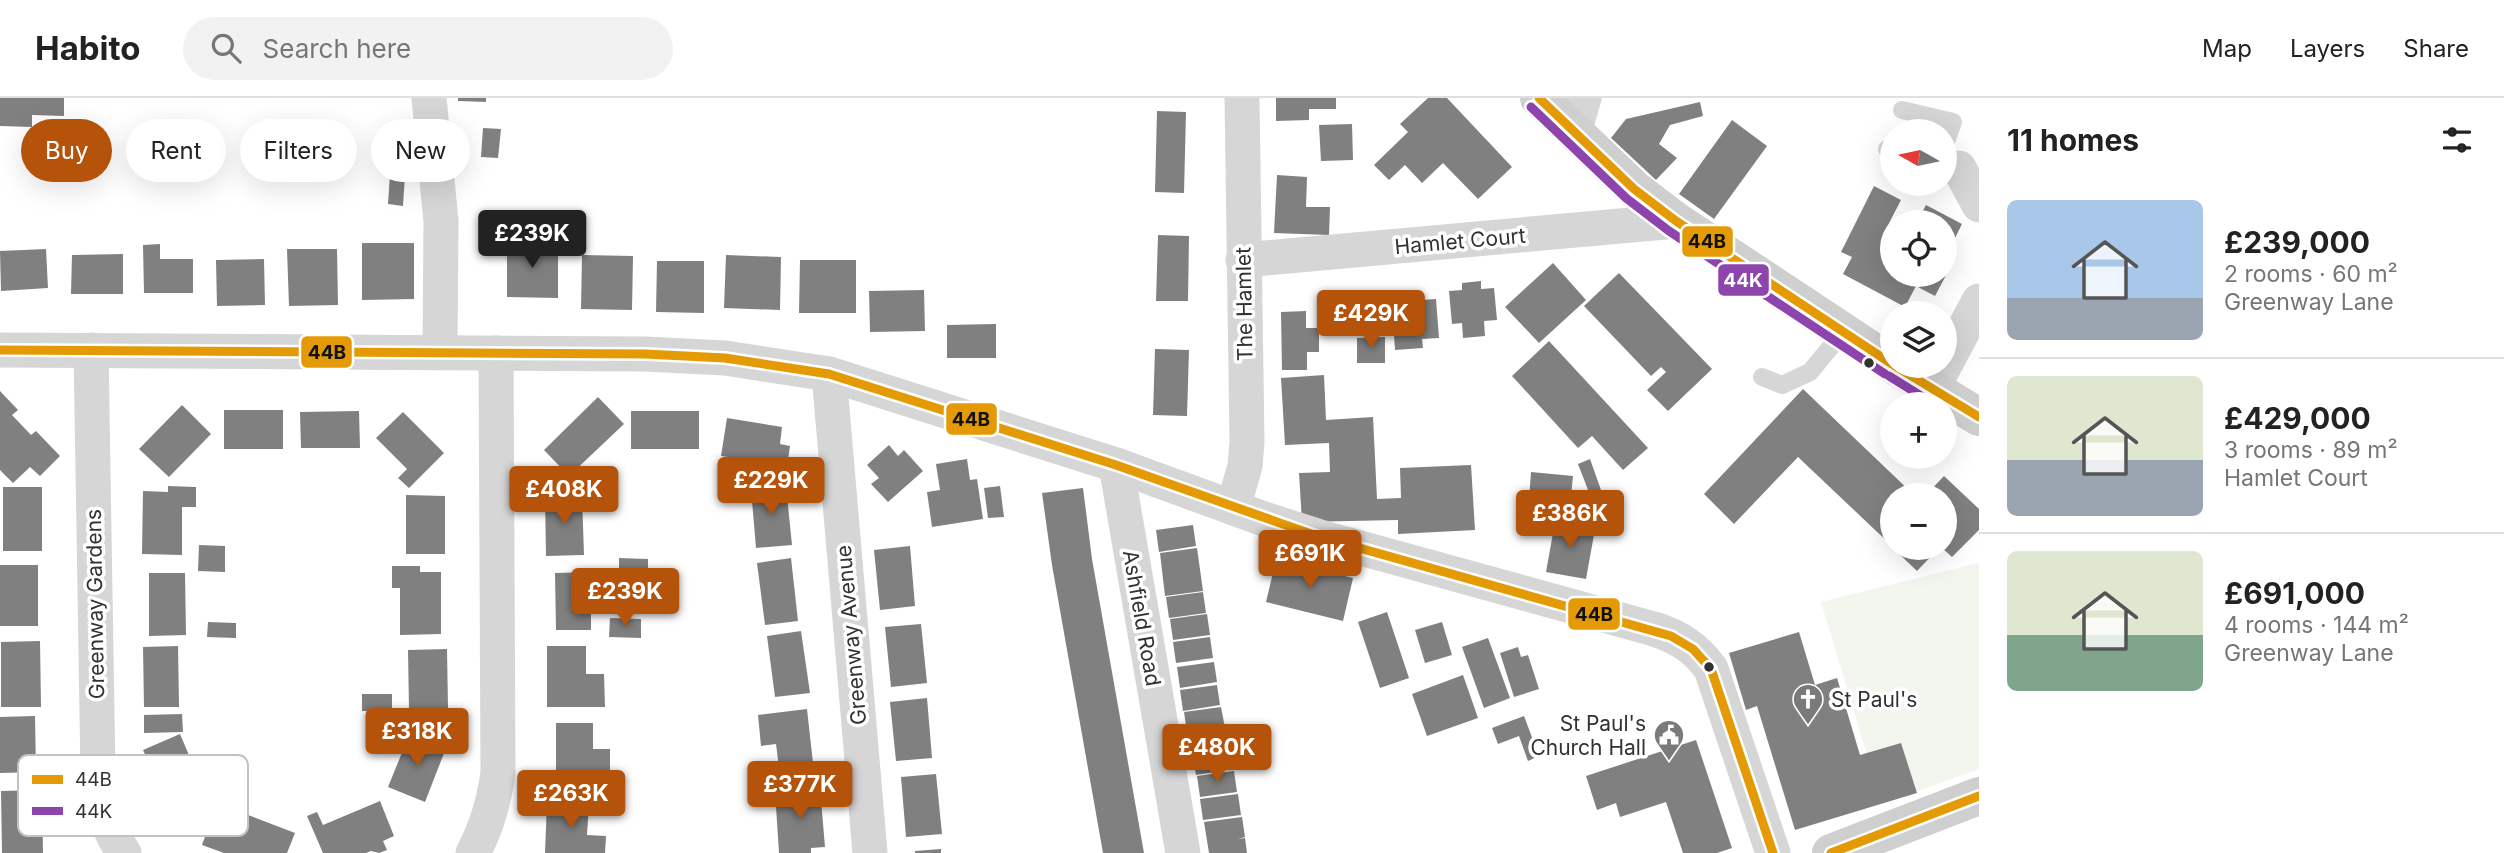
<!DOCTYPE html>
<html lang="en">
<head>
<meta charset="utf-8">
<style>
  body { margin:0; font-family:Inter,sans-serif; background:#f2f2f2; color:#222; height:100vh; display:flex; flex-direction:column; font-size:26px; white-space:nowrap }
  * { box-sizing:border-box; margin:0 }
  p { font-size:23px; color:#767676 }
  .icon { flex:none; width:38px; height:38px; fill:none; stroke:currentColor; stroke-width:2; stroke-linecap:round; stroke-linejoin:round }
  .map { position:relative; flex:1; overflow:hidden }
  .panel { display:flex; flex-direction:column; background:#fff; width:525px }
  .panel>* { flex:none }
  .guide { position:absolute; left:21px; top:21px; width:665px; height:63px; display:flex; gap:14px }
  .needle { width:46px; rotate:279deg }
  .fabs { position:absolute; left:1880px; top:21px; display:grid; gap:14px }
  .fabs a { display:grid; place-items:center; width:77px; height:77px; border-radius:50%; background:#fff; box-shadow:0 7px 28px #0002; font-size:35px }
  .price { position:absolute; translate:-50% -60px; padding:0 16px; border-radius:7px; background:#b45309; color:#fff; font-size:23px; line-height:46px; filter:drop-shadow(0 2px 4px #0008) }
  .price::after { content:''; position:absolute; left:50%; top:42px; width:21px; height:16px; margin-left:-10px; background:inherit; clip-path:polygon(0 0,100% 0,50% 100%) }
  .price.on { background:#222; color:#fff }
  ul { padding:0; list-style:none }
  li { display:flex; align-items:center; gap:21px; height:175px; padding:0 28px }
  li+li { border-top:2px solid #e0e0e0 }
  li span { display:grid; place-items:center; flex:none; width:196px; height:140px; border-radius:10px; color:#555 }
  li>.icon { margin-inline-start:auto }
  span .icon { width:84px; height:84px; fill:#fffc; stroke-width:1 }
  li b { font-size:30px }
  h2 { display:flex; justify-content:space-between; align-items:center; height:84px; padding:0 28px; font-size:30px }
  .chip { padding:0 24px; border-radius:32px; background:#fff; box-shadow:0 7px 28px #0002; font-size:24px; line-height:63px }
  .chip.on { background:#b45309; color:#fff }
  header { display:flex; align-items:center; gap:42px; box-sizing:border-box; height:98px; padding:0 35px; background:#fff; border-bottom:2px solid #e0e0e0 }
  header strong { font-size:33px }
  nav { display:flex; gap:38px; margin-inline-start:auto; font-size:24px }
  .search { width:490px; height:63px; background:#f2f2f2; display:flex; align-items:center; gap:18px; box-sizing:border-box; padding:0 24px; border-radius:38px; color:#767676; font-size:26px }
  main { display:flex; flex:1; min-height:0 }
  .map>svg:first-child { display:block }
  .green { fill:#f2f6ee }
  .building { fill:#808080 }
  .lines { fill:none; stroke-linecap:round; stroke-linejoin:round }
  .lane { stroke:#d6d6d6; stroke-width:18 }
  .street { stroke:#d6d6d6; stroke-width:35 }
  .secondary { stroke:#cfcfcf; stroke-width:38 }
  .bus-1-casing { stroke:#fff; stroke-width:14 }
  .bus-2-casing { stroke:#fff; stroke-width:14 }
  .bus-1 { stroke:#e39a05; stroke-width:9 }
  .bus-2 { stroke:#8e44ad; stroke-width:9 }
  .bus-dot { fill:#323232; stroke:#fff; stroke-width:2.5 }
  .labels { text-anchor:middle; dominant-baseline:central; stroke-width:7; stroke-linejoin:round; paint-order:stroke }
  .street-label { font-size:21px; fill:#323232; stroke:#fff }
  .poi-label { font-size:21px; fill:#323232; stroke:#fff; text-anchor:start }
  .key { fill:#fff; stroke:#c2c2c2; stroke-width:2 }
  .key-label { font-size:19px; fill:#323232 }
  .line-badge { stroke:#fff; stroke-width:2.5 }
  .badge-label { font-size:19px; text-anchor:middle; font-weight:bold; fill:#fff }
  .pale-badge-label { font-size:19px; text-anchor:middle; font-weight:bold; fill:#111 }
</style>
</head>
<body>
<header>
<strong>Habito</strong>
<div class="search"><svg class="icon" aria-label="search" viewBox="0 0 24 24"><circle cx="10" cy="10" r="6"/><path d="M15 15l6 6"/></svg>Search here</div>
<nav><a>Map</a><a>Layers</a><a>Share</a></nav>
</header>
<main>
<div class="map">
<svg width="1979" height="755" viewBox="0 0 1979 755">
  <rect width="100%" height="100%" fill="#fff"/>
  <path class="green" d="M1979 465V671L1882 706 1821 504Z"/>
  <g class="building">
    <path d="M0 0H64V18L32 17V29L0 28Z"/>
    <path d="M458 0H486V4L458 3Z"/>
    <path d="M1276 0H1336V11H1309V22L1276 23Z"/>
    <path d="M1428 0H1447L1512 69 1478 101 1443 65 1422 85 1405 67 1389 82 1374 67 1408 34 1400 26Z"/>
    <path d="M1700 4 1703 18 1670 27 1659 46 1677 60 1656 82 1611 40 1626 21Z"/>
    <path d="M1157 13 1186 14 1184 95 1155 94Z"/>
    <path d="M1732 22 1767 48 1714 121 1679 96Z"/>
    <path d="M1352 26 1353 62 1321 63 1319 27Z"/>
    <path d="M483 30 501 31 498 60 481 59Z"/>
    <path d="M390 76 405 77 403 108 388 106Z"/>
    <path d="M1277 77 1307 79 1306 109H1330L1329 137 1274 135Z"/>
    <path d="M1874 88 1901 102 1886 131 1892 133V177H1944V124H1917L1926 107 1962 126 1945 160 1953 164 1935 198 1916 188 1905 209 1843 176 1852 159 1841 154Z"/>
    <path d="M1158 137 1189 138 1188 203H1156Z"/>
    <path d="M507 144 558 145V200L507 199Z"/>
    <path d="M362 145H414V201L362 202Z"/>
    <path d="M160 146V161H193V195H144L143 147Z"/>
    <path d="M46 151 48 190 1 193 0 153Z"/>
    <path d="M287 151H337L338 207 289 208Z"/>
    <path d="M123 156V196H71L72 157Z"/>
    <path d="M582 157 633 158 632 212 581 211Z"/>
    <path d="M726 157 781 159 780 212 724 210Z"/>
    <path d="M264 161 265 207 217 208 216 162Z"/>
    <path d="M800 162H856V215H799Z"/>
    <path d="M657 163H704V215L656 214Z"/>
    <path d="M1553 165 1586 202 1539 245 1505 209Z"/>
    <path d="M1619 175 1712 271 1668 313 1647 292 1666 274 1661 269 1651 278 1584 208Z"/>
    <path d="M1481 183V191L1494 190 1497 222 1484 223 1485 238 1463 240 1462 225 1452 226 1449 193 1462 192V185Z"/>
    <path d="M924 192 925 233 870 234 869 193Z"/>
    <path d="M1436 201 1439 240 1422 241 1423 250 1395 252 1394 237H1381L1379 205Z"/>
    <path d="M1306 213V230H1319V254H1307V272H1282L1281 214Z"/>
    <path d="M996 226V260H947V227Z"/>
    <path d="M1385 239V265H1357V240Z"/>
    <path d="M1549 243 1648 350 1623 372 1592 338 1578 350 1512 278Z"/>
    <path d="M1155 251 1189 252 1187 318 1153 317Z"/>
    <path d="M1324 277 1326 322 1373 319 1377 401 1401 400 1400 370 1471 367 1475 432 1398 436V422L1302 424 1299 375 1330 374 1329 345 1285 347 1281 280Z"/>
    <path d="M1803 291 1914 397H1892V448L1798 359 1734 426 1704 396Z"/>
    <path d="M0 293 18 312 12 317 31 337 36 333 60 358 40 378 30 369 13 385 0 372Z"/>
    <path d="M598 299 624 326 569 378 544 352Z"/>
    <path d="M182 307 211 336 169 379 139 351Z"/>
    <rect x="224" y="312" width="59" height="39"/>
    <path d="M359 313 360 350H301L300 314Z"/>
    <rect x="631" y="313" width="68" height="38"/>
    <path d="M403 314 444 355 409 390 398 380 407 371 376 340Z"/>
    <path d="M727 320 782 329 780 346 790 348 788 362 775 360V366L721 358Z"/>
    <path d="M889 347 898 358 904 352 923 373 888 404 871 386 879 380 867 367Z"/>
    <path d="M967 361 970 382 977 381 983 421 932 429 927 394 940 392 936 366Z"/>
    <path d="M1590 361 1601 392 1590 397 1578 366Z"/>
    <path d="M1531 374 1573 378 1569 419 1528 416Z"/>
    <path d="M1944 378 1979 411V432L1952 459 1942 450H1944V397H1926Z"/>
    <path d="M168 388 196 389V409H182V457L142 456 143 393 168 394Z"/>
    <path d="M786 388 792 447 756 450 751 391Z"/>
    <path d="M1000 388 1004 419 988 420 984 390Z"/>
    <rect x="3" y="389" width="39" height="64"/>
    <path d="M1083 390 1092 461 1144 755H1103L1052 467 1042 395Z"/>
    <path d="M406 397 445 398V456H406Z"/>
    <path d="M545 398H582L584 457 546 458Z"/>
    <path d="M1555 424 1595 431 1586 481 1546 474Z"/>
    <path d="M1193 427 1196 448 1159 454 1156 432Z"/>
    <path d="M199 447 225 448V474L198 473Z"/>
    <path d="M910 448 915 508 880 512 874 452Z"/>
    <path d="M1197 450 1203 493 1165 498 1160 455Z"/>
    <path d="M1893 450H1939L1917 473Z"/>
    <path d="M619 460 648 461V479H619Z"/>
    <path d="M791 460 798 523 765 527 757 465Z"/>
    <path d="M1276 462 1353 480 1343 523 1266 504Z"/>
    <rect x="0" y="467" width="38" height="61"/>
    <path d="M392 468H420V474H441V536L400 537V490H392Z"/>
    <path d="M591 474V532H556L555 475Z"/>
    <path d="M149 475H185L186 537 149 538Z"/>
    <path d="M1203 494 1206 515 1169 520 1166 499Z"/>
    <path d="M1387 514 1409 580 1380 590 1358 524Z"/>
    <path d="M1207 516 1210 537 1173 542 1170 521Z"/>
    <path d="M610 520 641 521V540L609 539Z"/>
    <path d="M208 524 236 525V540L207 539Z"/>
    <path d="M1442 524 1452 557 1425 565 1415 532Z"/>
    <path d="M921 526 927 585 891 589 885 529Z"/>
    <path d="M801 533 810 595 775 599 767 538Z"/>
    <path d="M1799 534 1815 587 1837 580 1860 657 1901 645 1917 695 1795 732 1757 608 1746 612 1729 555Z"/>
    <path d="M1210 539 1213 560 1176 565 1173 544Z"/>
    <path d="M1488 540 1510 600 1484 610 1462 549Z"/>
    <path d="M40 543 41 609H1V544Z"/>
    <path d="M178 548 179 609H144L143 549Z"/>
    <path d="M547 548H586V576H604L605 609H547Z"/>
    <path d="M1518 549 1521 559 1528 557 1539 591 1514 599 1500 555Z"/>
    <path d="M447 551 448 610 409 611 408 552Z"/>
    <path d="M1214 564 1217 584 1180 590 1177 569Z"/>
    <path d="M1463 577 1478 620 1427 638 1412 596Z"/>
    <path d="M1217 587 1220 607 1183 613 1180 592Z"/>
    <rect x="362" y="596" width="30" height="17"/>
    <path d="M927 600 932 660 896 663 890 604Z"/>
    <path d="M1221 609 1233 671 1196 677 1192 655H1190L1184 614Z"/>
    <path d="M807 611 814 674 780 678 776 646 761 648 758 617Z"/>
    <path d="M182 616 183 634 144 635V617Z"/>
    <path d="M35 618 36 674 0 675V619Z"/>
    <path d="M1524 618 1539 658 1528 663 1519 638 1498 646 1492 630Z"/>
    <path d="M556 625H593V651H610V678H592L593 686H556Z"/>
    <path d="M410 635 446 650 425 704 388 689Z"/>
    <path d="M180 636 208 702 181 714 175 702 166 706 143 652Z"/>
    <path d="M1696 642 1732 750 1717 755H1683L1666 704 1620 719 1616 705 1597 712 1586 678Z"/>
    <path d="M1234 673 1237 694 1200 699 1197 678Z"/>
    <path d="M936 676 942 736 906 739 901 679Z"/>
    <path d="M820 690 825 749 811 750V755H779L775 693Z"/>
    <path d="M42 692 43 755H2L1 693Z"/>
    <path d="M1238 696 1241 717 1203 722 1200 701Z"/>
    <path d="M380 703 394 738 383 743 387 752 379 755 371 753 366 755H323L307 718 317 714 323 727Z"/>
    <path d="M547 703 589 705 587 737 606 738 605 755H545Z"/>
    <path d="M217 705 295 735 287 755H224L202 747Z"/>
    <path d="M1242 719 1245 739 1238 741 1245 740 1247 755H1209L1204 724Z"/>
    <path d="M941 751V755H915V753Z"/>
  </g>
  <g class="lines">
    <g class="lane">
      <path d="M1902 12 1953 24 1944 49"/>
      <path d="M1887 51 1892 52"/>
      <path d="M1762 279 1782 287 1810 274 1843 234"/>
    </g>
    <g class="street">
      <path d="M429 0 441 123 440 254"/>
      <path d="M1574 34 1584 0"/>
      <path d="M1959 70 1979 107"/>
      <path d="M1243 162 1676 123"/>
      <path d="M0 252 645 256 725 260 829 276 1116 367 1264 421 1317 438 1654 531C1679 539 1696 550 1711 571L1773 755"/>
      <path d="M91 252 98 676C100 704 107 731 124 755"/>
      <path d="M829 276 870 755"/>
      <path d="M1932 291 1979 203"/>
      <path d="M1116 367 1183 755"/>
      <path d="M1233 410 1245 368 1247 344 1242 0"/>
      <path d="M473 755C487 729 494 704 498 675L496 255"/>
    </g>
    <g class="secondary">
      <path d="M1539 0 1634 91 1676 123 1892 266"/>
      <path d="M1895 268 1979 319"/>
      <path d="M1831 755 1979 698"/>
    </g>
    <g class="bus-1-casing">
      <g id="bus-1">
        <path d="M1539 0 1634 91 1676 123 1892 266"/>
        <path d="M0 252 645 256 725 260 829 276 1116 367 1317 438 1671 538 1693 551 1711 571 1773 755"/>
        <path d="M1895 268 1979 319"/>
        <path d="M1831 755 1979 698"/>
      </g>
    </g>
    <g class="bus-2-casing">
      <g id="bus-2">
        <path d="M1531 9 1626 100 1669 133 1885 276"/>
        <path d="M1889 278 1934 306"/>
      </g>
    </g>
    <use href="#bus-1" class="bus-1"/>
    <use href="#bus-2" class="bus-2"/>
  </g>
  <defs>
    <g id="church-pin" transform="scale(1.575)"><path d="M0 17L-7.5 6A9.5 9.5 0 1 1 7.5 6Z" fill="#7a7a7a" stroke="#fff"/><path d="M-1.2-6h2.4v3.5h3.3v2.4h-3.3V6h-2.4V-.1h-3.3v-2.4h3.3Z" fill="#fff"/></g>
    <g id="civic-pin" transform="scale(1.575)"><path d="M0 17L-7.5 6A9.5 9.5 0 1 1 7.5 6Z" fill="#7a7a7a" stroke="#fff"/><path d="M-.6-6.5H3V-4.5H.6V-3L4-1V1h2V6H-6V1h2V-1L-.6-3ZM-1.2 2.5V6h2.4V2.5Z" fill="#fff"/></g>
  </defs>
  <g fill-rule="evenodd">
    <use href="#church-pin" x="1808" y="601"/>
    <use href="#civic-pin" x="1669" y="637"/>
  </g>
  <g class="bus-dot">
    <circle cx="1869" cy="265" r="6"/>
    <circle cx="1709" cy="569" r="6"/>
  </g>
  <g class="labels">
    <g class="street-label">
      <text transform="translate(1460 143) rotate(-5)">Hamlet Court</text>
      <text transform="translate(1244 206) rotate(-91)">The Hamlet</text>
      <text transform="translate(95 506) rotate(-91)">Greenway Gardens</text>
      <text transform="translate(1142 520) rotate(80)">Ashfield Road</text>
      <text transform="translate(851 537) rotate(-95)">Greenway Avenue</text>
    </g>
    <g class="poi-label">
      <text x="1831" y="601">St Paul's</text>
      <text x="1646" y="625" text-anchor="end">St Paul's<tspan x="1646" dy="24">Church Hall</tspan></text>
    </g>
  </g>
  <rect x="18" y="657" width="230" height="81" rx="10" class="key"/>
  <rect x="32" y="677" width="31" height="9" fill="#e39a05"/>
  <rect x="32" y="709" width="31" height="8" fill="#8e44ad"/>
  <g class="key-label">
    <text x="75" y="688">44B</text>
    <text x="75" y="720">44K</text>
  </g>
  <g class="line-badge">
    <rect x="1681" y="127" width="53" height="33" rx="7" fill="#e39a05"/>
    <rect x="1717" y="165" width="53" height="34" rx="7" fill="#8e44ad"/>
    <rect x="300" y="237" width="53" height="34" rx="7" fill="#e39a05"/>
    <rect x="945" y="304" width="53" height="34" rx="7" fill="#e39a05"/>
    <rect x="1567" y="499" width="54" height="34" rx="7" fill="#e39a05"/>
  </g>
  <g class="badge-label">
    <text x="1743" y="189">44K</text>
  </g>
  <g class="pale-badge-label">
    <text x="1707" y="150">44B</text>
    <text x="327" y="261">44B</text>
    <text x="971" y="328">44B</text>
    <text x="1594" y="523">44B</text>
  </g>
</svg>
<div class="fabs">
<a><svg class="needle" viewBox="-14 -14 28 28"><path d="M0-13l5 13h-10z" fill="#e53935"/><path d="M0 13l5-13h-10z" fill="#767676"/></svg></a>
<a><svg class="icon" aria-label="locate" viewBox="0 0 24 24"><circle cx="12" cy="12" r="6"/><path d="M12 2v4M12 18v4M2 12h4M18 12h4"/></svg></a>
<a><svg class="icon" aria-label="layers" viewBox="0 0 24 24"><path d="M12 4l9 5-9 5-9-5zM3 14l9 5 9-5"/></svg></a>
<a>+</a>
<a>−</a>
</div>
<b class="price on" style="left:532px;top:172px">£239K</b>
<b class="price" style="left:1371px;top:252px">£429K</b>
<b class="price" style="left:771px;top:419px">£229K</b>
<b class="price" style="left:564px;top:428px">£408K</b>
<b class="price" style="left:1570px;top:452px">£386K</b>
<b class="price" style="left:1310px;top:492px">£691K</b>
<b class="price" style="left:625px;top:530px">£239K</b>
<b class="price" style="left:417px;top:670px">£318K</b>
<b class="price" style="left:1217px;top:686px">£480K</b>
<b class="price" style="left:800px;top:723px">£377K</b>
<b class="price" style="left:571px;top:732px">£263K</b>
<div class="guide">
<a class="chip on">Buy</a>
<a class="chip">Rent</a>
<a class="chip">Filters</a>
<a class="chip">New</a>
</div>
</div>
<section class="panel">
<h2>11 homes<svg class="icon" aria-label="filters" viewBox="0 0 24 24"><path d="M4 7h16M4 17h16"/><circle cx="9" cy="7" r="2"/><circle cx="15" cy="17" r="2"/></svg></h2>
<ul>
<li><span style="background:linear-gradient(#a9c7e8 70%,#9aa5b1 0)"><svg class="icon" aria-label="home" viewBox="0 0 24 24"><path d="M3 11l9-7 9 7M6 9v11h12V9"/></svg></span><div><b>£239,000</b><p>2 rooms · 60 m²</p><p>Greenway Lane</p></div></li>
<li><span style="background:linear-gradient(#dfe7d0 60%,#9aa5b1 0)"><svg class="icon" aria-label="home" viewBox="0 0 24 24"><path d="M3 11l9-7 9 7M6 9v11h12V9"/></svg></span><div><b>£429,000</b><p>3 rooms · 89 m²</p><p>Hamlet Court</p></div></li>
<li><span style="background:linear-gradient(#dfe7d0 60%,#7fa58c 0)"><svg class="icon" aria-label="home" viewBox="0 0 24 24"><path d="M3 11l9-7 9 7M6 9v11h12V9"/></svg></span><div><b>£691,000</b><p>4 rooms · 144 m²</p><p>Greenway Lane</p></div></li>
</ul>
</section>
</main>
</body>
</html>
